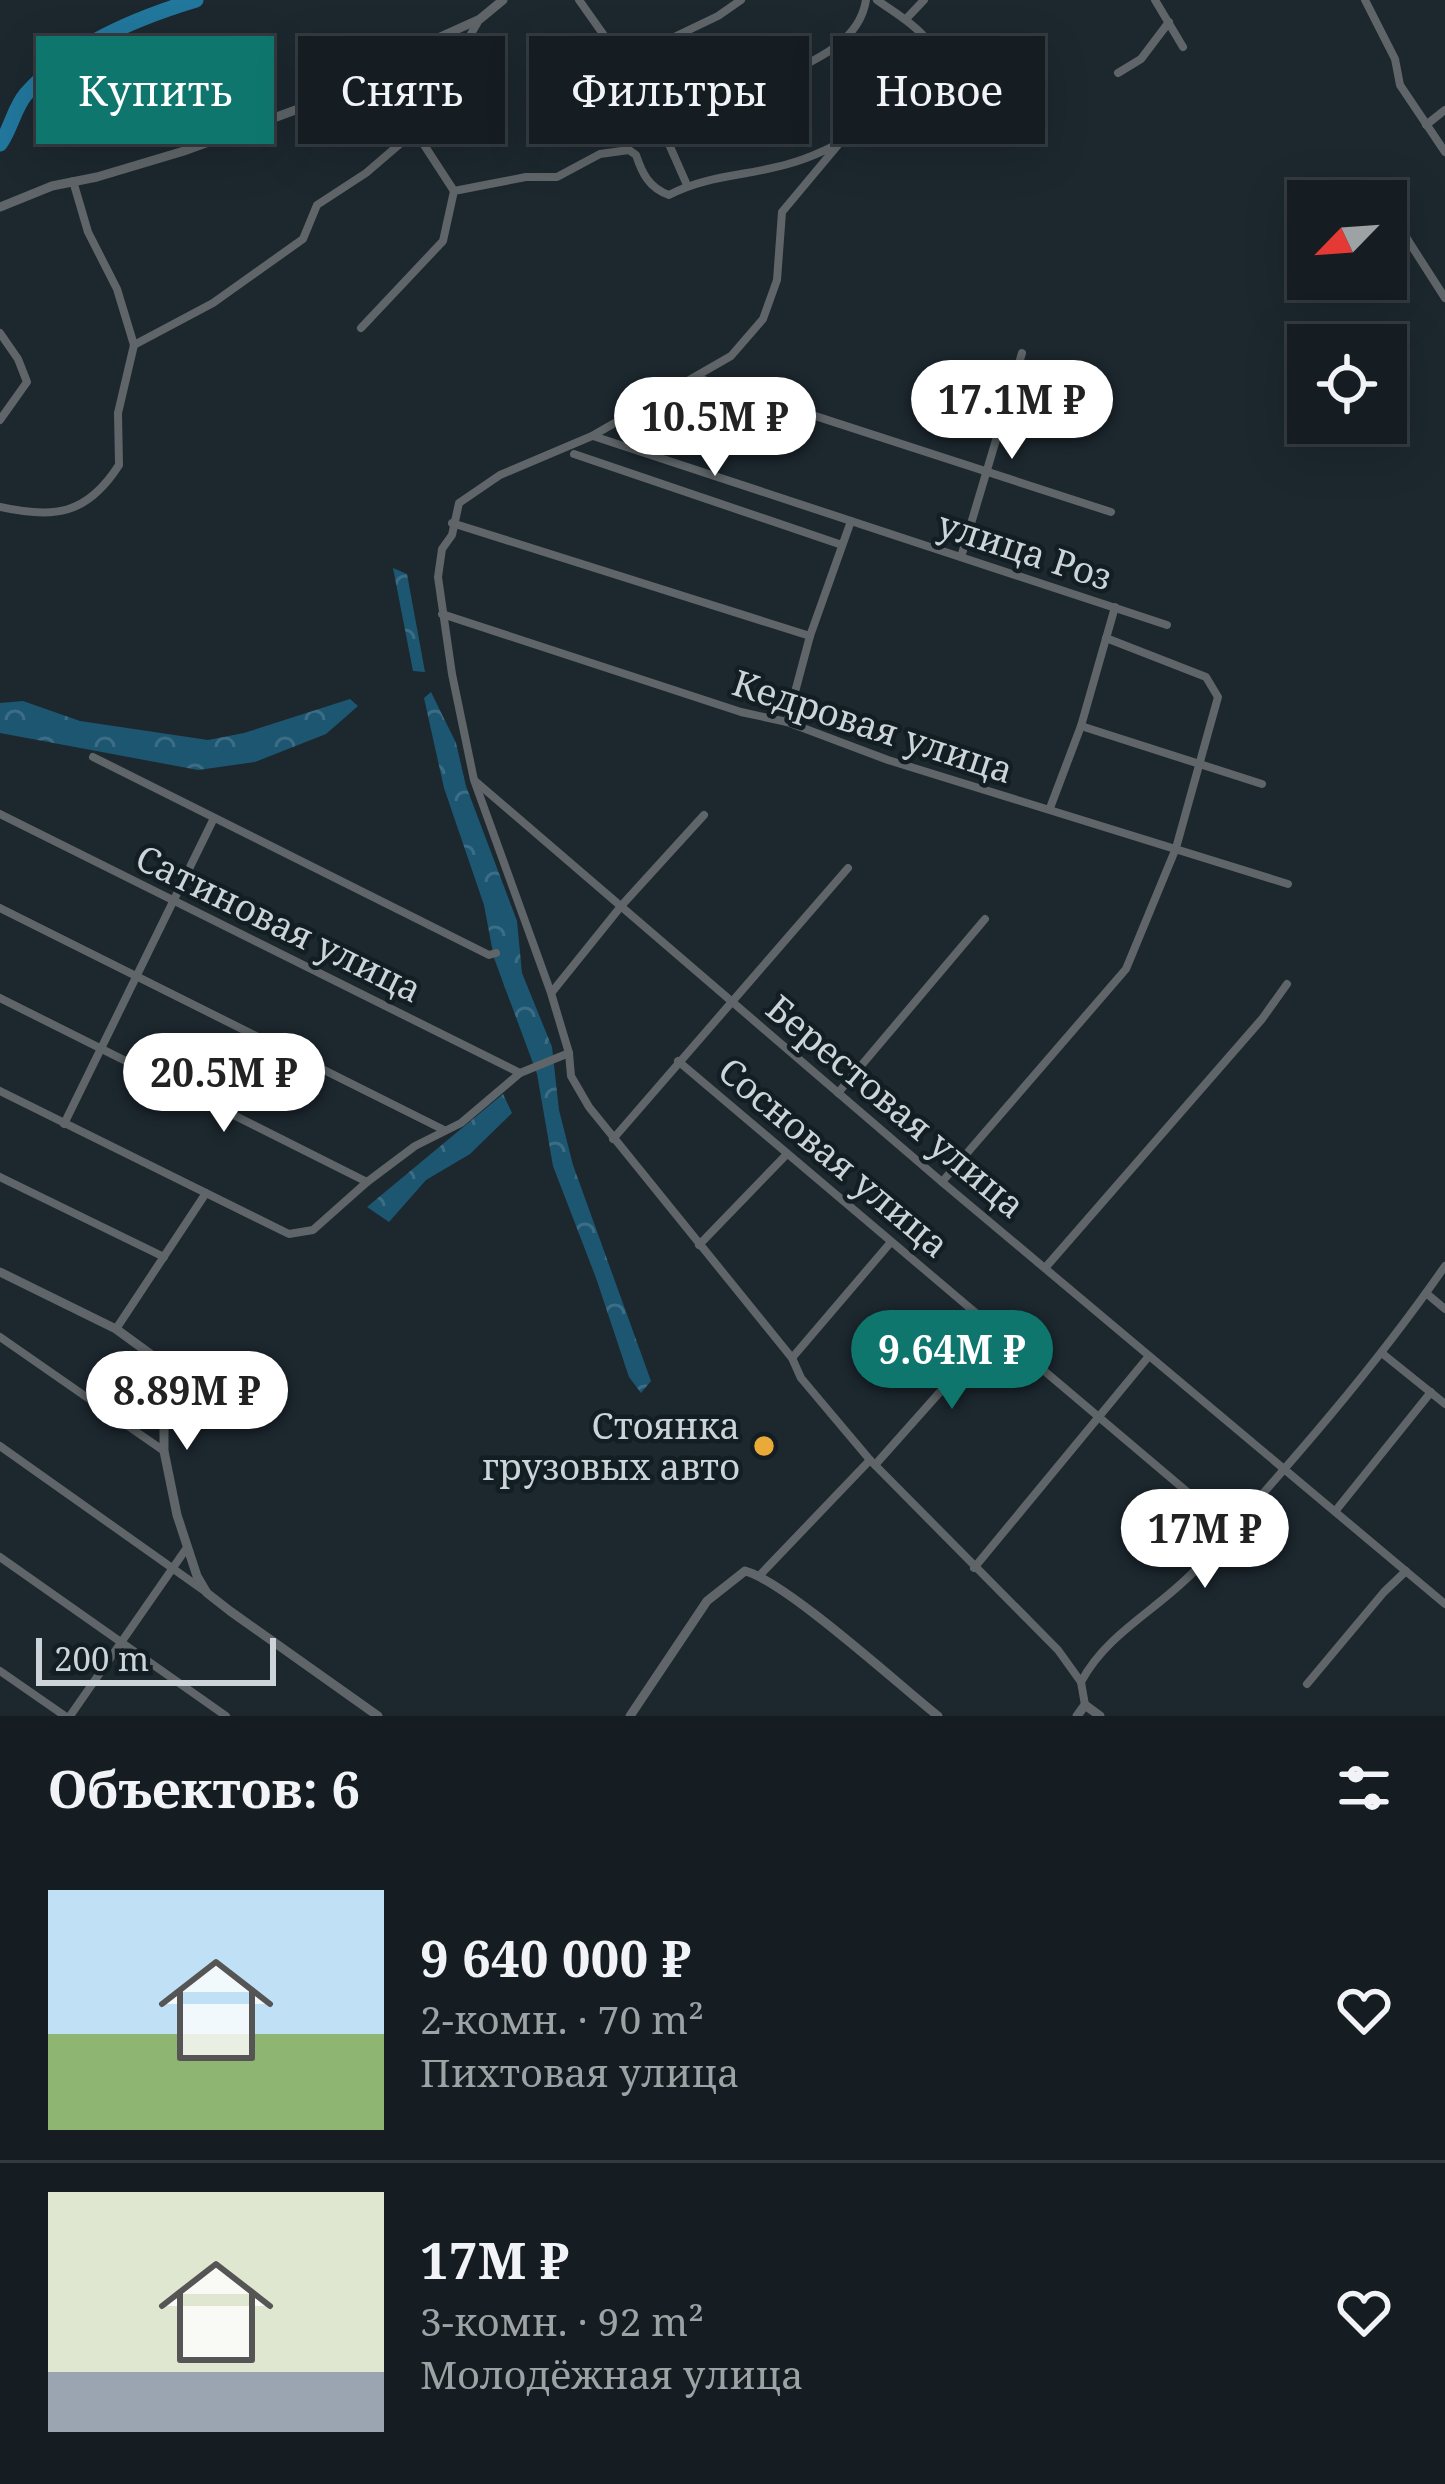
<!DOCTYPE html>
<html lang="ru">
<head>
<meta charset="utf-8">
<style>
  body { margin:0; font-family:"Noto Serif",serif; background:#222a2f; color:#f1f3f6; height:100vh; display:flex; flex-direction:column; font-size:45px; white-space:nowrap }
  * { box-sizing:border-box; margin:0 }
  p { font-size:39px; color:#9da2a5 }
  .icon { flex:none; width:66px; height:66px; fill:none; stroke:currentColor; stroke-width:2; stroke-linecap:round; stroke-linejoin:round }
  .map { position:relative; height:1716px; overflow:hidden }
  .side { display:flex; flex-direction:column; background:#151d22; flex:1 }
  .side>* { flex:none }
  .banner { position:absolute; left:36px; top:36px; width:1374px; height:108px; display:flex; gap:24px }
  .needle { width:78px; rotate:245deg }
  .controls { position:absolute; left:1287px; top:180px; display:grid; gap:24px }
  .controls a { display:grid; place-items:center; width:120px; height:120px; border-radius:0px; background:#151d22; box-shadow:0 12px 48px #0002,0 0 0 3px #343b40; font-size:60px }
  .scale { position:absolute; left:36px; bottom:30px; width:240px; box-sizing:border-box; padding-left:12px; border:6px solid #cdd4d9; border-top:0; font-size:33px; line-height:42px; white-space:nowrap; color:#cdd4d9; -webkit-text-stroke:9px #121e24; paint-order:stroke }
  .price { position:absolute; translate:-50% -102px; padding:0 27px; border-radius:42px; background:#fff; color:#222; font-size:39px; line-height:78px; filter:drop-shadow(0 3px 6px #0008) }
  .price::after { content:''; position:absolute; left:50%; top:72px; width:36px; height:27px; margin-left:-18px; background:inherit; clip-path:polygon(0 0,100% 0,50% 100%) }
  .price.active { background:#0f766e; color:#fff }
  ul { padding:0; list-style:none }
  li { display:flex; align-items:center; gap:36px; height:300px; padding:0 48px }
  li+li { border-top:3px solid #343b40 }
  li span { display:grid; place-items:center; flex:none; width:336px; height:240px; border-radius:0px; color:#555 }
  li>.icon { margin-inline-start:auto }
  span .icon { width:144px; height:144px; fill:#fffc; stroke-width:1 }
  li b { font-size:51px }
  h2 { display:flex; justify-content:space-between; align-items:center; height:144px; padding:0 48px; font-size:51px }
  .tag { padding:0 42px; border-radius:0px; background:#151d22; box-shadow:0 12px 48px #0002,0 0 0 3px #343b40; font-size:42px; line-height:108px }
  .tag.active { background:#0f766e; color:#fff }
  .map>svg:first-child { display:block }
  .forest { fill:url(#forest-crowns) }
  .lines { fill:none; stroke-linecap:round; stroke-linejoin:round }
  .river { stroke:#22779d; stroke-width:15 }
  .minor { stroke:#5f6568; stroke-width:8 }
  .tertiary { stroke:#5f6568; stroke-width:9 }
  .poi-dot { fill:#e9aa38; stroke:#121e24; stroke-width:4.5 }
  .labels { text-anchor:middle; dominant-baseline:central; stroke-width:9; stroke-linejoin:round; paint-order:stroke }
  .street-label { font-size:36px; fill:#cdd4d9; stroke:#121e24 }
  .poi-label { font-size:36px; fill:#cdd4d9; stroke:#121e24; text-anchor:end }
</style>
</head>
<body>
<div class="map">
<svg width="1445" height="1716" viewBox="0 0 1445 1716">
  <defs>
    <pattern id="forest-crowns" width="20" height="18" patternUnits="userSpaceOnUse" patternTransform="scale(3)"><rect width="20" height="18" fill="#1d5671"/><path d="M2 6a3 3 0 1 1 6 0M12 15a3 3 0 1 1 6 0" fill="none" stroke="#3d6d85"/></pattern>
  </defs>
  <rect width="100%" height="100%" fill="#1c272e"/>
  <g class="forest">
    <path d="M393 568 407 574 425 672 413 671Z"/>
    <path d="M431 692 456 743 466 786 517 921 522 973 552 1047 559 1110 573 1165 651 1381 641 1393 629 1377 596 1278 553 1166 537 1074 494 958 484 905 444 788 424 698Z"/>
    <path d="M350 699 358 706 326 734 255 762 198 770 0 733V703L23 701 80 721 208 740 244 733Z"/>
    <path d="M503 1094 512 1113 470 1154 426 1180 389 1222 367 1207Z"/>
  </g>
  <g class="lines">
    <path class="river" d="M0 144C11 129 14 108 26 94 68 46 136 18 196 0"/>
    <g class="minor">
      <path d="M579 0 649 99 687 185"/>
      <path d="M1155 0 1183 47"/>
      <path d="M1365 0 1395 59 1400 85 1445 152"/>
      <path d="M906 19 924 0"/>
      <path d="M624 61 718 16 741 0"/>
      <path d="M1118 73 1141 59 1169 22"/>
      <path d="M769 82C806 64 859 46 866 0"/>
      <path d="M1426 125 1445 110"/>
      <path d="M415 131 454 191"/>
      <path d="M838 145 782 212 777 280 763 319 731 356 592 436 500 475 459 503 452 535 442 549 438 577 452 674 474 780 551 993 569 1053 571 1076 589 1107 792 1358 801 1378 870 1460 1058 1650 1081 1682 1085 1705"/>
      <path d="M1386 206 1445 298"/>
      <path d="M361 328 443 241 454 191 526 177H557L600 154 629 150 636 155C642 173 649 188 669 195 707 175 747 176 788 164 836 151 899 110 935 76 943 38 903 19 877 0"/>
      <path d="M0 333 18 359 27 382 0 420"/>
      <path d="M134 345 213 303 303 239 317 205 366 173 415 131 479 20"/>
      <path d="M698 378 1111 512"/>
      <path d="M593 436 1167 625"/>
      <path d="M574 454 842 545"/>
      <path d="M0 507C54 519 87 515 119 465L118 413 134 345 117 289 88 232 73 181"/>
      <path d="M452 523 810 636"/>
      <path d="M961 557 1022 353"/>
      <path d="M442 614 741 712 787 722 888 760 1288 884"/>
      <path d="M787 722 810 636 851 521"/>
      <path d="M1081 726 1262 784"/>
      <path d="M93 757 489 955 496 953"/>
      <path d="M475 781 942 1182 1445 1604"/>
      <path d="M1050 808 1081 726 1115 607"/>
      <path d="M0 814 520 1073 569 1053"/>
      <path d="M0 908 444 1130"/>
      <path d="M552 992 622 905 704 815"/>
      <path d="M0 998 367 1182"/>
      <path d="M678 1061 1230 1528"/>
      <path d="M0 1091 289 1234 313 1230 367 1182 415 1146 461 1123 520 1073"/>
      <path d="M838 1093 985 919"/>
      <path d="M64 1124 214 818"/>
      <path d="M613 1139 848 868"/>
      <path d="M0 1177 164 1257"/>
      <path d="M942 1182 1126 969 1176 848 1218 697 1206 677 1106 638"/>
      <path d="M699 1245 787 1154"/>
      <path d="M1045 1268 1262 1019 1287 984"/>
      <path d="M1426 1293 1445 1309"/>
      <path d="M116 1329 206 1193"/>
      <path d="M0 1337 164 1451"/>
      <path d="M1383 1354 1445 1404"/>
      <path d="M792 1358 891 1242"/>
      <path d="M0 1446 206 1592"/>
      <path d="M875 1465 996 1329"/>
      <path d="M1337 1509 1431 1392"/>
      <path d="M0 1557 226 1716"/>
      <path d="M974 1568 1149 1356"/>
      <path d="M759 1576 870 1460"/>
      <path d="M0 1671 65 1716"/>
      <path d="M1081 1682C1108 1631 1163 1607 1199 1566 1285 1469 1371 1373 1445 1266"/>
      <path d="M1307 1684 1384 1592 1406 1571"/>
      <path d="M70 1716 186 1549"/>
    </g>
    <g class="tertiary">
      <path d="M0 207 52 186 97 177 184 151 320 101 398 56 480 19 503 0"/>
      <path d="M0 1272 116 1329 164 1364V1451L177 1515 197 1576 207 1593 230 1611 378 1716"/>
      <path d="M630 1716 707 1601 745 1571C785 1581 899 1685 938 1716"/>
      <path d="M1077 1716 1085 1705 1100 1716"/>
    </g>
  </g>
  <circle class="poi-dot" cx="764" cy="1446" r="12"/>
  <g class="labels">
    <g class="street-label">
      <text transform="translate(1025 550) rotate(18)">улица Роз</text>
      <text transform="translate(873 726) rotate(18)">Кедровая улица</text>
      <text transform="translate(279 923) rotate(26)">Сатиновая улица</text>
      <text transform="translate(896 1106) rotate(40)">Берестовая улица</text>
      <text transform="translate(834 1157) rotate(40)">Сосновая улица</text>
    </g>
    <g class="poi-label">
      <text x="740" y="1425">Стоянка<tspan x="740" dy="41">грузовых авто</tspan></text>
    </g>
  </g>
</svg>
<div class="controls">
<a><svg class="needle" viewBox="-14 -14 28 28"><path d="M0-13l5 13h-10z" fill="#e53935"/><path d="M0 13l5-13h-10z" fill="#9da2a5"/></svg></a>
<a><svg class="icon" aria-label="locate" viewBox="0 0 24 24"><circle cx="12" cy="12" r="6"/><path d="M12 2v4M12 18v4M2 12h4M18 12h4"/></svg></a>
</div>
<div class="scale">200 m</div>
<b class="price" style="left:1012px;top:462px">17.1M ₽</b>
<b class="price" style="left:715px;top:479px">10.5M ₽</b>
<b class="price" style="left:224px;top:1135px">20.5M ₽</b>
<b class="price active" style="left:952px;top:1412px">9.64M ₽</b>
<b class="price" style="left:187px;top:1453px">8.89M ₽</b>
<b class="price" style="left:1205px;top:1591px">17M ₽</b>
<div class="banner">
<a class="tag active">Купить</a>
<a class="tag">Снять</a>
<a class="tag">Фильтры</a>
<a class="tag">Новое</a>
</div>
</div>
<section class="side">
<h2>Объектов: 6<svg class="icon" aria-label="filters" viewBox="0 0 24 24"><path d="M4 7h16M4 17h16"/><circle cx="9" cy="7" r="2"/><circle cx="15" cy="17" r="2"/></svg></h2>
<ul>
<li><span style="background:linear-gradient(#bfe0f5 60%,#8fb573 0)"><svg class="icon" aria-label="home" viewBox="0 0 24 24"><path d="M3 11l9-7 9 7M6 9v11h12V9"/></svg></span><div><b>9 640 000 ₽</b><p>2-комн. · 70 m²</p><p>Пихтовая улица</p></div><svg class="icon" aria-label="heart" viewBox="0 0 24 24"><path d="M12 20l-8-8c-3-5 5-10 8-4 3-6 11-1 8 4z"/></svg></li>
<li><span style="background:linear-gradient(#dfe7d0 75%,#9aa5b1 0)"><svg class="icon" aria-label="home" viewBox="0 0 24 24"><path d="M3 11l9-7 9 7M6 9v11h12V9"/></svg></span><div><b>17M ₽</b><p>3-комн. · 92 m²</p><p>Молодёжная улица</p></div><svg class="icon" aria-label="heart" viewBox="0 0 24 24"><path d="M12 20l-8-8c-3-5 5-10 8-4 3-6 11-1 8 4z"/></svg></li>
</ul>
</section>
</body>
</html>
